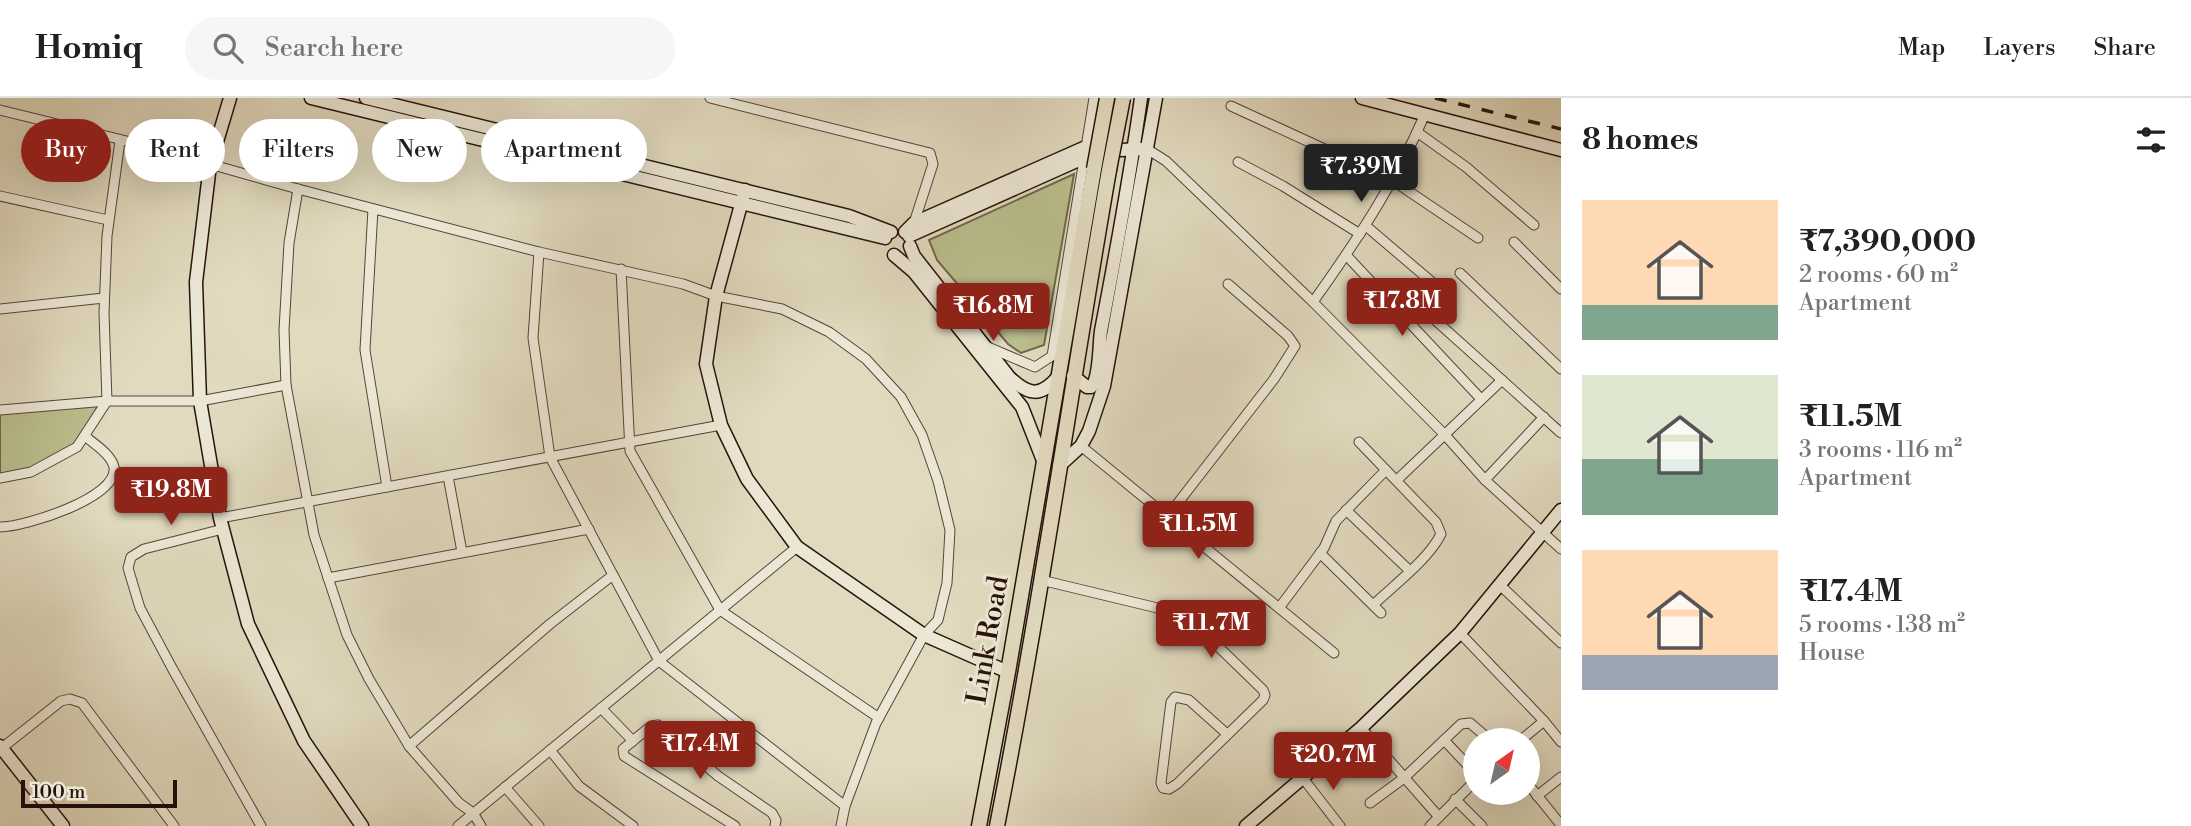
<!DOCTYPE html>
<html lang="en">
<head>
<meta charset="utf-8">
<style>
  body { margin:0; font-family:"Libre Bodoni",serif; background:#f6f6f6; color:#202124; height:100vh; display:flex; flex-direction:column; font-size:26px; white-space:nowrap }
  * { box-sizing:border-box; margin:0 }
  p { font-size:23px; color:#757577 }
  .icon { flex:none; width:38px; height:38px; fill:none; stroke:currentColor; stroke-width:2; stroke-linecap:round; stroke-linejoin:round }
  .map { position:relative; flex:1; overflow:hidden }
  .side { display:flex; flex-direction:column; background:#fff; width:630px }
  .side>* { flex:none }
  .banner { position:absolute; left:21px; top:21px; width:665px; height:63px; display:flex; gap:14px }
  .needle { width:46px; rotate:34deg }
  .fabs { position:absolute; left:1463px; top:630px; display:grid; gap:14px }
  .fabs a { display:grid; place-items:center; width:77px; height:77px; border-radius:50%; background:#fff; box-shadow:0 7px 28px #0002; font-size:35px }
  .scale { position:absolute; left:21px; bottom:18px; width:156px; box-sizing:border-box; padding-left:7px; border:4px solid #27120b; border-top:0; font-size:19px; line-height:24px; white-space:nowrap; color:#27120b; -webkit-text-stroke:5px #ece7d5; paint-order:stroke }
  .price { position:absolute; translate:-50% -60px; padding:0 16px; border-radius:7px; background:#8f2418; color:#fff; font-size:23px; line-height:46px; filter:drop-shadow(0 2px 4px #0008) }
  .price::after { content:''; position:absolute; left:50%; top:42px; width:21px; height:16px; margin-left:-10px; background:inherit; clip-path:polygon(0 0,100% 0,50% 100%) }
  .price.active { background:#222; color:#fff }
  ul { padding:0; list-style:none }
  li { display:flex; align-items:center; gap:21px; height:175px; padding:0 21px }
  li span { display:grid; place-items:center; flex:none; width:196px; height:140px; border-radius:0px; color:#555 }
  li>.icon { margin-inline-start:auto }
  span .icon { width:84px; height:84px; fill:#fffc; stroke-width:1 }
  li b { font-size:30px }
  h2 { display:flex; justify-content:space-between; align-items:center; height:84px; padding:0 21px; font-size:30px }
  .chip { padding:0 24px; border-radius:32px; background:#fff; box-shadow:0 7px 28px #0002; font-size:24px; line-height:63px }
  .chip.active { background:#8f2418; color:#fff }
  header { display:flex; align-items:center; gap:42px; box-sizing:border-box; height:98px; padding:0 35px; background:#fff; border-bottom:2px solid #e0e0e0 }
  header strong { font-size:33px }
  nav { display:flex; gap:38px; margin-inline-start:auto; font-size:24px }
  .search { width:490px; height:63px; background:#f6f6f6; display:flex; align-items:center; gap:18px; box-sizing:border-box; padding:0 24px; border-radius:38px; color:#757577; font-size:26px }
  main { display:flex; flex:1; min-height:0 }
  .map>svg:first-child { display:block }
  .green { fill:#babd8c; stroke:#70684c; stroke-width:2 }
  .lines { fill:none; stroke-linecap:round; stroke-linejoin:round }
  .street-casing { stroke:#564438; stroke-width:11 }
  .secondary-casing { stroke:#27120b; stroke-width:15 }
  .primary-casing { stroke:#27120b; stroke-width:17 }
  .street { stroke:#ece7d5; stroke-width:9 }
  .secondary { stroke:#ece7d5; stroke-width:12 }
  .primary { stroke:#e1dabf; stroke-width:14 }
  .rail { stroke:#27120b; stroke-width:3.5; stroke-dasharray:12 12; stroke-linecap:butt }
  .primary-bridge-casing { stroke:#27120b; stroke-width:17; stroke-linecap:butt }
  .primary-bridge { stroke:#e1dabf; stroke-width:14 }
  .labels { text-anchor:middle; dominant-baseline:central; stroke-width:6; stroke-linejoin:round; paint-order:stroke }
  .street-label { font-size:28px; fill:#27120b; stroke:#ece7d5 }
</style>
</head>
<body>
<header>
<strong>Homiq</strong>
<div class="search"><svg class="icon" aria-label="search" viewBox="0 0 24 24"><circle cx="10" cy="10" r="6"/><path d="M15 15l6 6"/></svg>Search here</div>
<nav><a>Map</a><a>Layers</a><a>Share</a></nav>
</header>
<main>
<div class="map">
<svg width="1561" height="728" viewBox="0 0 1561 728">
  <rect width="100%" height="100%" fill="#e1dabf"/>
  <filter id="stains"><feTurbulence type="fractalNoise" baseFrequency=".00286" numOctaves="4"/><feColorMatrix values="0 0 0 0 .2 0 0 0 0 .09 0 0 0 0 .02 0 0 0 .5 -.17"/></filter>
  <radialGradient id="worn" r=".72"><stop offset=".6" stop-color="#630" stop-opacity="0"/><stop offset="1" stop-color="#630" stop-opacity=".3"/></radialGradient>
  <g class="green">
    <path d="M1074 76 1044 247 1021 255 1008 246 937 162 929 142Z"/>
    <path d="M100 305 75 347 31 372 0 378V314Z"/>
  </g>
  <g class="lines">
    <g class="street-casing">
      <g id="street">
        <path d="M710 0 930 55 933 66 914 125"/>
        <path d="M1231 8 1392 82 1478 140"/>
        <path d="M0 12 139 46 298 91 539 154 683 186 716 198 782 211 829 234 866 261 901 299 922 337 938 383 950 432 947 485 938 522 924 537 876 625 845 708 841 728"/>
        <path d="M1417 34 1466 69 1534 127"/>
        <path d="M1147 51 1166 63 1313 204 1445 337 1485 382 1561 451"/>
        <path d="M1238 64 1283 88 1360 136"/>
        <path d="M298 91 289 145 284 232 286 287 314 437 347 537 369 581 409 648 459 705 473 715 481 728"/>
        <path d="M0 98 108 122"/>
        <path d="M373 111 365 252 387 389"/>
        <path d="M1366 128 1440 191"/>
        <path d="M1514 144 1561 191"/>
        <path d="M539 154 533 240 550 359 659 563 845 708"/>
        <path d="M1346 157 1481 301"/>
        <path d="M621 171 630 353 720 512 879 620"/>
        <path d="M1460 175 1561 271"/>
        <path d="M1313 204C1355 145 1396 84 1425 16"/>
        <path d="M0 211 104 200"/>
        <path d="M1434 221 1561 335"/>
        <path d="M988 249 1035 269 1052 258 1094 0"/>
        <path d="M0 312 107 303H200L286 287"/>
        <path d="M1359 344 1436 424 1441 436C1428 462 1394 487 1373 507"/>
        <path d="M1081 348 1334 555"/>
        <path d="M448 378 462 454"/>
        <path d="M0 380 31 374 77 349 107 303 104 215 107 138 120 43"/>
        <path d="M1397 382 1502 282"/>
        <path d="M1485 382 1544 319"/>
        <path d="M1346 412 1410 473"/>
        <path d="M1167 419 1274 281 1295 248 1288 238 1228 186"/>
        <path d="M220 420 721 327"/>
        <path d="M0 429C24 429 119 400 114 369 111 356 94 346 85 338"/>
        <path d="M223 431 144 451 131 459 128 470 140 510 172 570 261 728"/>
        <path d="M1320 455 1381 515"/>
        <path d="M328 480 589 431"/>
        <path d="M1041 482 1170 513 1198 529 1263 592 1265 597 1263 602 1177 686 1169 691 1163 690 1161 685 1171 604 1175 599 1189 602 1227 636"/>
        <path d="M1501 488 1561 545"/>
        <path d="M1279 510 1324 450 1336 423 1386 372"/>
        <path d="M1460 535 1544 623 1561 644"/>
        <path d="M601 610 633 643"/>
        <path d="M1361 630 1439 719"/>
        <path d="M1444 642 1475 675"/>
        <path d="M1521 642 1544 623"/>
        <path d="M409 648 550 526 613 477"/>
        <path d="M2 650 61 603 70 601 82 605 174 728"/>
        <path d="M550 652 579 688 633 728"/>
        <path d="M1302 679 1340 728"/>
        <path d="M1528 686 1561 727"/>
        <path d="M505 689 539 728"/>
        <path d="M1537 698 1561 679"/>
        <path d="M1455 701 1482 728"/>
        <path d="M1370 705 1404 680 1461 626 1470 625 1490 642"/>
        <path d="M458 728 797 449"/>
        <path d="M735 728 624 658 623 651 651 628 658 627 718 678 772 715 776 722 775 728"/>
        <path d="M1430 728 1475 683"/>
      </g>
    </g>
    <g class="secondary-casing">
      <g id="secondary">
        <path d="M230 0 210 67 196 184 200 303 220 420 248 526 304 643 362 728"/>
        <path d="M311 0 885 140"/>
        <path d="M366 0 849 118 891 134"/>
        <path d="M1362 0 1561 52"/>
        <path d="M745 92 716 198 706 266 721 327 747 381 797 449 924 537 1008 574"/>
        <path d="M905 134 914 125 1088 48 1099 53"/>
        <path d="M909 138 1099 53 1142 51"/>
        <path d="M910 148 914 158 1009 279C1028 297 1040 300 1058 279"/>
        <path d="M894 157 914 174 1022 309 1044 365"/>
        <path d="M1073 278 1087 289H1091C1100 281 1099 246 1101 233 1116 155 1130 78 1141 0"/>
        <path d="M1059 368 1081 348 1089 333 1104 288 1156 0"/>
        <path d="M0 648 63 728"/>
        <path d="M1246 728 1361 630 1460 535 1561 412"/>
      </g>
    </g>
    <g class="primary-casing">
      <g id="primary">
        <path d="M979 728 1008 574 1094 71"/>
        <path d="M997 728C1040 510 1071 290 1109 72"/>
      </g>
    </g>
    <use href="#street" class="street"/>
    <use href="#secondary" class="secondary"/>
    <use href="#primary" class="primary"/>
    <path class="rail" d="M1435 0 1561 31"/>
    <g class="primary-bridge-casing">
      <g id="primary-bridge">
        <path d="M1094 71 1107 0"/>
        <path d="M1109 72 1123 0"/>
      </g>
    </g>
    <use href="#primary-bridge" class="primary-bridge"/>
  </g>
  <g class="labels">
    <g class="street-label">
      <text transform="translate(988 542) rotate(-80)">Link Road</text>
    </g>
  </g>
  <rect width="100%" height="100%" filter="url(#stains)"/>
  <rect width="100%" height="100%" fill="url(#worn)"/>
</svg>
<div class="fabs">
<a><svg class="needle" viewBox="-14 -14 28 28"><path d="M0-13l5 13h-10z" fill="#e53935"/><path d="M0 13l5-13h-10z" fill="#757577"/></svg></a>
</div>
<div class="scale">100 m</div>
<b class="price active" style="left:1361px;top:106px">₹7.39M</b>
<b class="price" style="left:1402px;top:240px">₹17.8M</b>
<b class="price" style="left:993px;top:245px">₹16.8M</b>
<b class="price" style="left:171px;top:429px">₹19.8M</b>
<b class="price" style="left:1198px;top:463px">₹11.5M</b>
<b class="price" style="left:1211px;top:562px">₹11.7M</b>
<b class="price" style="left:700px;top:683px">₹17.4M</b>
<b class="price" style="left:1333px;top:694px">₹20.7M</b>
<div class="banner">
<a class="chip active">Buy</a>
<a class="chip">Rent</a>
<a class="chip">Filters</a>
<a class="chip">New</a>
<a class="chip">Apartment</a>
</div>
</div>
<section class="side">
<h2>8 homes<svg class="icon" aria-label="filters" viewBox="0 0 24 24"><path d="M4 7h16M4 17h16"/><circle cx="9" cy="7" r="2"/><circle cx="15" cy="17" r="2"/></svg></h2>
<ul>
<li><span style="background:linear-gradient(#ffd9b3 75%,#7fa58c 0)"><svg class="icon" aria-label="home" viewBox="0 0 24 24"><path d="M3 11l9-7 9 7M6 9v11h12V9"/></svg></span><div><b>₹7,390,000</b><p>2 rooms · 60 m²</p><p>Apartment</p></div></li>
<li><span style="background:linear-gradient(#dfe7d0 60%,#7fa58c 0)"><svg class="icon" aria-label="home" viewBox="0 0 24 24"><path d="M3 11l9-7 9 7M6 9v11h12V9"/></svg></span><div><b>₹11.5M</b><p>3 rooms · 116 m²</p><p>Apartment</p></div></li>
<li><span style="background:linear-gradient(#ffd9b3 75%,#9aa5b1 0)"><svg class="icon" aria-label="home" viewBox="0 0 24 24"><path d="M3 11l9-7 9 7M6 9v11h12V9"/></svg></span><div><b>₹17.4M</b><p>5 rooms · 138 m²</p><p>House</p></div></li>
</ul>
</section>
</main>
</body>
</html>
